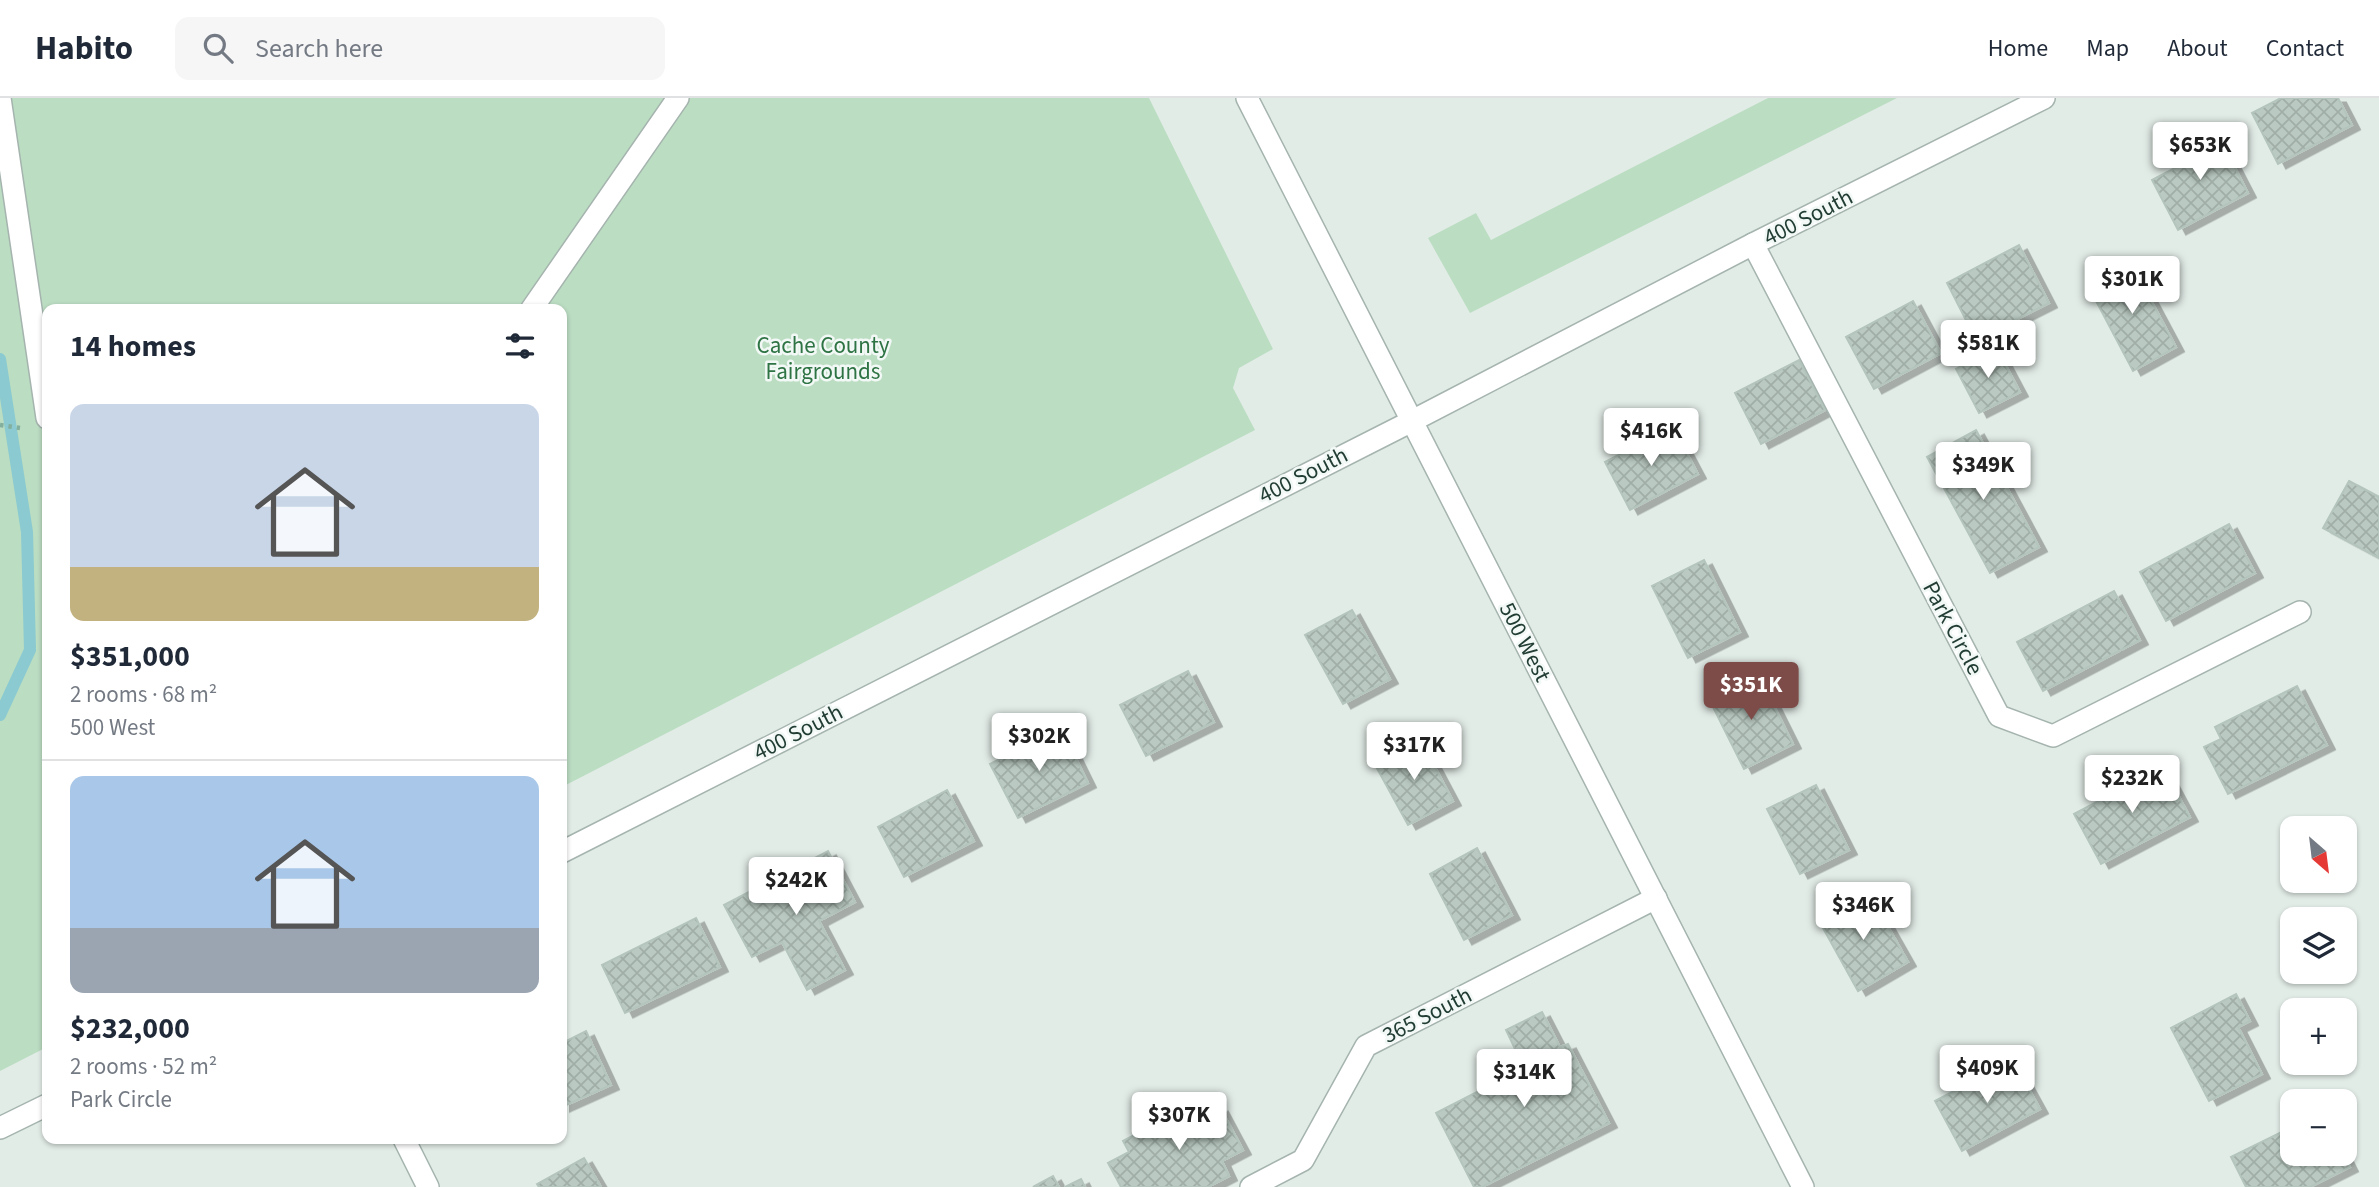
<!DOCTYPE html>
<html lang="en">
<head>
<meta charset="utf-8">
<style>
  body { margin:0; font-family:"Source Sans 3",sans-serif; background:#f6f6f7; color:#1f2937; height:100vh; display:flex; flex-direction:column; font-size:26px; white-space:nowrap }
  * { box-sizing:border-box; margin:0 }
  p { font-size:23px; color:#747a83 }
  .icon { flex:none; width:38px; height:38px; fill:none; stroke:currentColor; stroke-width:2; stroke-linecap:round; stroke-linejoin:round }
  .map { position:relative; flex:1; overflow:hidden }
  .panel { position:absolute; left:42px; top:206px; width:525px; height:840px; display:flex; flex-direction:column; background:#fff; border-radius:14px; box-shadow:0 2px 5px #0004 }
  .panel>* { flex:none }
  .needle { width:46px; rotate:152deg }
  .tools { position:absolute; left:2280px; top:718px; display:grid; gap:14px }
  .tools a { display:grid; place-items:center; width:77px; height:77px; border-radius:14px; background:#fff; box-shadow:0 2px 5px #0004; font-size:35px }
  .price { position:absolute; translate:-50% -60px; padding:0 16px; border-radius:7px; background:#fff; color:#222; font-size:23px; line-height:46px; filter:drop-shadow(0 2px 4px #0008) }
  .price::after { content:''; position:absolute; left:50%; top:42px; width:21px; height:16px; margin-left:-10px; background:inherit; clip-path:polygon(0 0,100% 0,50% 100%) }
  .price.selected { background:#7d4c48; color:#fff }
  ul { padding:0; list-style:none }
  li { display:grid; align-content:center; gap:14px; height:371px; padding:0 28px }
  li+li { border-top:2px solid #e0e1e3 }
  li span { display:grid; place-items:center; height:217px; border-radius:14px; color:#555 }
  li>.icon { margin-inline-start:auto }
  span .icon { width:126px; height:126px; fill:#fffc; stroke-width:1 }
  li b { font-size:30px }
  h2 { display:flex; justify-content:space-between; align-items:center; height:84px; padding:0 28px; font-size:30px }
  header { display:flex; align-items:center; gap:42px; box-sizing:border-box; height:98px; padding:0 35px; background:#fff; border-bottom:2px solid #e0e1e3 }
  header strong { font-size:33px }
  nav { display:flex; gap:38px; margin-inline-start:auto; font-size:24px }
  .search { width:490px; height:63px; background:#f6f6f7; display:flex; align-items:center; gap:18px; box-sizing:border-box; padding:0 24px; border-radius:14px; color:#747a83; font-size:26px }
  .map>svg:first-child { display:block }
  .green { fill:#bbddc2 }
  .lines { fill:none; stroke-linecap:round; stroke-linejoin:round }
  .stream { stroke:#8acad0; stroke-width:12 }
  .building { fill:url(#building-cross-hatch); stroke:#b4c5bd; stroke-width:2; filter:url(#shadow) }
  .service-casing { stroke:#a5b4ae; stroke-width:24 }
  .minor-casing { stroke:#a5b4ae; stroke-width:24 }
  .tertiary-casing { stroke:#a5b4ae; stroke-width:24 }
  .path { stroke:#83af9e; stroke-width:4.5; stroke-dasharray:3.5 5; stroke-linecap:butt }
  .service { stroke:#fff; stroke-width:21 }
  .minor { stroke:#fff; stroke-width:21 }
  .tertiary { stroke:#fff; stroke-width:21 }
  .labels { text-anchor:middle; dominant-baseline:central; stroke-width:5; stroke-linejoin:round; paint-order:stroke }
  .street-label { font-size:23px; fill:#223d34; stroke:#f2f8f5 }
  .park-label { font-size:23px; fill:#2d7343; stroke:#f2f8f5 }
</style>
</head>
<body>
<header>
<strong>Habito</strong>
<div class="search"><svg class="icon" aria-label="search" viewBox="0 0 24 24"><circle cx="10" cy="10" r="6"/><path d="M15 15l6 6"/></svg>Search here</div>
<nav><a>Home</a><a>Map</a><a>About</a><a>Contact</a></nav>
</header>
<div class="map">
<svg width="2379" height="1089" viewBox="0 0 2379 1089">
  <defs>
    <pattern id="building-cross-hatch" width="8" height="8" patternUnits="userSpaceOnUse" patternTransform="scale(1.75)"><rect width="8" height="8" fill="#bacac2"/><path d="M0 0l8 8M0 8l8-8" fill="none" stroke="#a0aea7"/></pattern>
    <filter id="shadow"><feDropShadow dx="8" dy="4.5" stdDeviation="0" flood-color="#0004"/></filter>
  </defs>
  <rect width="100%" height="100%" fill="#e2ece7"/>
  <g class="green">
    <path d="M0 0H1149L1273 251 1239 270 1233 290 1255 332 562 689V212H47V949L0 973Z"/>
    <path d="M1768 0H1897L1470 215 1428 140 1476 115 1491 142Z"/>
  </g>
  <g class="lines">
    <path class="stream" d="M0 261 27 434 30 552 0 617"/>
  </g>
  <g class="building">
    <path d="M2281 0H2338L2352 27 2278 66 2252 15Z"/>
    <path d="M2217 35 2248 95 2178 132 2152 82 2179 68 2173 57Z"/>
    <path d="M2019 147 2049 205 1976 242 1947 185Z"/>
    <path d="M2130 163 2176 249 2133 273 2087 186Z"/>
    <path d="M1913 203 1941 255 1874 291 1846 239Z"/>
    <path d="M1996 249 2020 294 1979 315 1956 271Z"/>
    <path d="M1799 262 1825 312 1761 346 1735 295Z"/>
    <path d="M1673 329 1698 376 1630 412 1605 364Z"/>
    <path d="M1976 332 2039 449 1990 475 1927 359Z"/>
    <path d="M2349 383 2379 399V460L2323 430Z"/>
    <path d="M2229 426 2255 475 2166 523 2140 474Z"/>
    <path d="M1704 462 1740 534 1688 560 1652 488Z"/>
    <path d="M2114 493 2140 542 2043 593 2017 544Z"/>
    <path d="M1352 512 1390 581 1343 606 1305 537Z"/>
    <path d="M1188 573 1214 624 1146 658 1120 607Z"/>
    <path d="M1758 576 1793 646 1744 671 1709 601Z"/>
    <path d="M2297 588 2327 647 2228 696 2204 649 2221 641 2215 629Z"/>
    <path d="M1061 630 1088 685 1018 720 990 666Z"/>
    <path d="M1420 641 1453 703 1408 727 1374 665Z"/>
    <path d="M2163 669 2190 719 2101 766 2074 716Z"/>
    <path d="M1816 687 1849 752 1800 776 1767 711Z"/>
    <path d="M947 692 974 743 904 779 878 729Z"/>
    <path d="M1477 750 1512 817 1464 842 1430 776Z"/>
    <path d="M828 753 855 804 819 823 845 872 807 892 782 844 752 859 724 807Z"/>
    <path d="M1869 795 1908 864 1858 893 1819 823Z"/>
    <path d="M696 820 720 869 625 915 602 867Z"/>
    <path d="M2236 896 2250 923 2238 929 2262 976 2209 1003 2171 930Z"/>
    <path d="M1542 914 1560 949 1568 946 1609 1025 1482 1089H1474L1436 1015 1524 970 1506 932Z"/>
    <path d="M586 933 611 987 562 1009V945Z"/>
    <path d="M2013 962 2040 1011 1962 1053 1935 1003Z"/>
    <path d="M1193 1006 1200 1020 1220 1009 1243 1052 1222 1063 1229 1078 1208 1089H1121L1108 1065 1129 1054 1123 1043Z"/>
    <path d="M2292 1029V1055H2343L2350 1069 2310 1089H2246L2231 1059Z"/>
    <path d="M584 1060 601 1089H539L537 1086Z"/>
    <path d="M1053 1078 1059 1089H1033Z"/>
    <path d="M1081 1081 1085 1089H1065Z"/>
  </g>
  <g class="lines">
    <g class="service-casing">
      <g id="service">
        <path d="M0 0 47 320"/>
        <path d="M531 212 678 0"/>
      </g>
    </g>
    <g class="minor-casing">
      <g id="minor">
        <path d="M1753 146 1999 618 2053 638 2300 514"/>
        <path d="M562 754 1412 323 1753 146 2044 0"/>
        <path d="M0 1030 47 1007"/>
        <path d="M404 1041 428 1089"/>
        <path d="M1251 1089 1303 1062 1366 948 1656 800"/>
      </g>
    </g>
    <g class="tertiary-casing">
      <path id="tertiary" d="M1247 0 1803 1089"/>
    </g>
    <path class="path" d="M0 327 20 330"/>
    <use href="#service" class="service"/>
    <use href="#minor" class="minor"/>
    <use href="#tertiary" class="tertiary"/>
  </g>
  <g class="labels">
    <g class="street-label">
      <text transform="translate(1808 119) rotate(-27)">400 South</text>
      <text transform="translate(1303 377) rotate(-27)">400 South</text>
      <text transform="translate(1953 530) rotate(62)">Park Circle</text>
      <text transform="translate(1525 544) rotate(63)">500 West</text>
      <text transform="translate(798 634) rotate(-27)">400 South</text>
      <text transform="translate(1427 917) rotate(-27)">365 South</text>
    </g>
    <g class="park-label">
      <text x="823" y="247">Cache County<tspan x="823" dy="26">Fairgrounds</tspan></text>
    </g>
  </g>
</svg>
<div class="tools">
<a><svg class="needle" viewBox="-14 -14 28 28"><path d="M0-13l5 13h-10z" fill="#e53935"/><path d="M0 13l5-13h-10z" fill="#747a83"/></svg></a>
<a><svg class="icon" aria-label="layers" viewBox="0 0 24 24"><path d="M12 4l9 5-9 5-9-5zM3 14l9 5 9-5"/></svg></a>
<a>+</a>
<a>−</a>
</div>
<b class="price" style="left:2200px;top:84px">$653K</b>
<b class="price" style="left:2132px;top:218px">$301K</b>
<b class="price" style="left:1988px;top:282px">$581K</b>
<b class="price" style="left:1651px;top:370px">$416K</b>
<b class="price" style="left:1983px;top:404px">$349K</b>
<b class="price selected" style="left:1751px;top:624px">$351K</b>
<b class="price" style="left:1039px;top:675px">$302K</b>
<b class="price" style="left:1414px;top:684px">$317K</b>
<b class="price" style="left:2132px;top:717px">$232K</b>
<b class="price" style="left:796px;top:819px">$242K</b>
<b class="price" style="left:1863px;top:844px">$346K</b>
<b class="price" style="left:1987px;top:1007px">$409K</b>
<b class="price" style="left:1524px;top:1011px">$314K</b>
<b class="price" style="left:1179px;top:1054px">$307K</b>
<section class="panel">
<h2>14 homes<svg class="icon" aria-label="filters" viewBox="0 0 24 24"><path d="M4 7h16M4 17h16"/><circle cx="9" cy="7" r="2"/><circle cx="15" cy="17" r="2"/></svg></h2>
<ul>
<li><span style="background:linear-gradient(#c9d6e8 75%,#c2b280 0)"><svg class="icon" aria-label="home" viewBox="0 0 24 24"><path d="M3 11l9-7 9 7M6 9v11h12V9"/></svg></span><div><b>$351,000</b><p>2 rooms · 68 m²</p><p>500 West</p></div></li>
<li><span style="background:linear-gradient(#a9c7e8 70%,#9aa5b1 0)"><svg class="icon" aria-label="home" viewBox="0 0 24 24"><path d="M3 11l9-7 9 7M6 9v11h12V9"/></svg></span><div><b>$232,000</b><p>2 rooms · 52 m²</p><p>Park Circle</p></div></li>
</ul>
</section>
</div>
</body>
</html>
